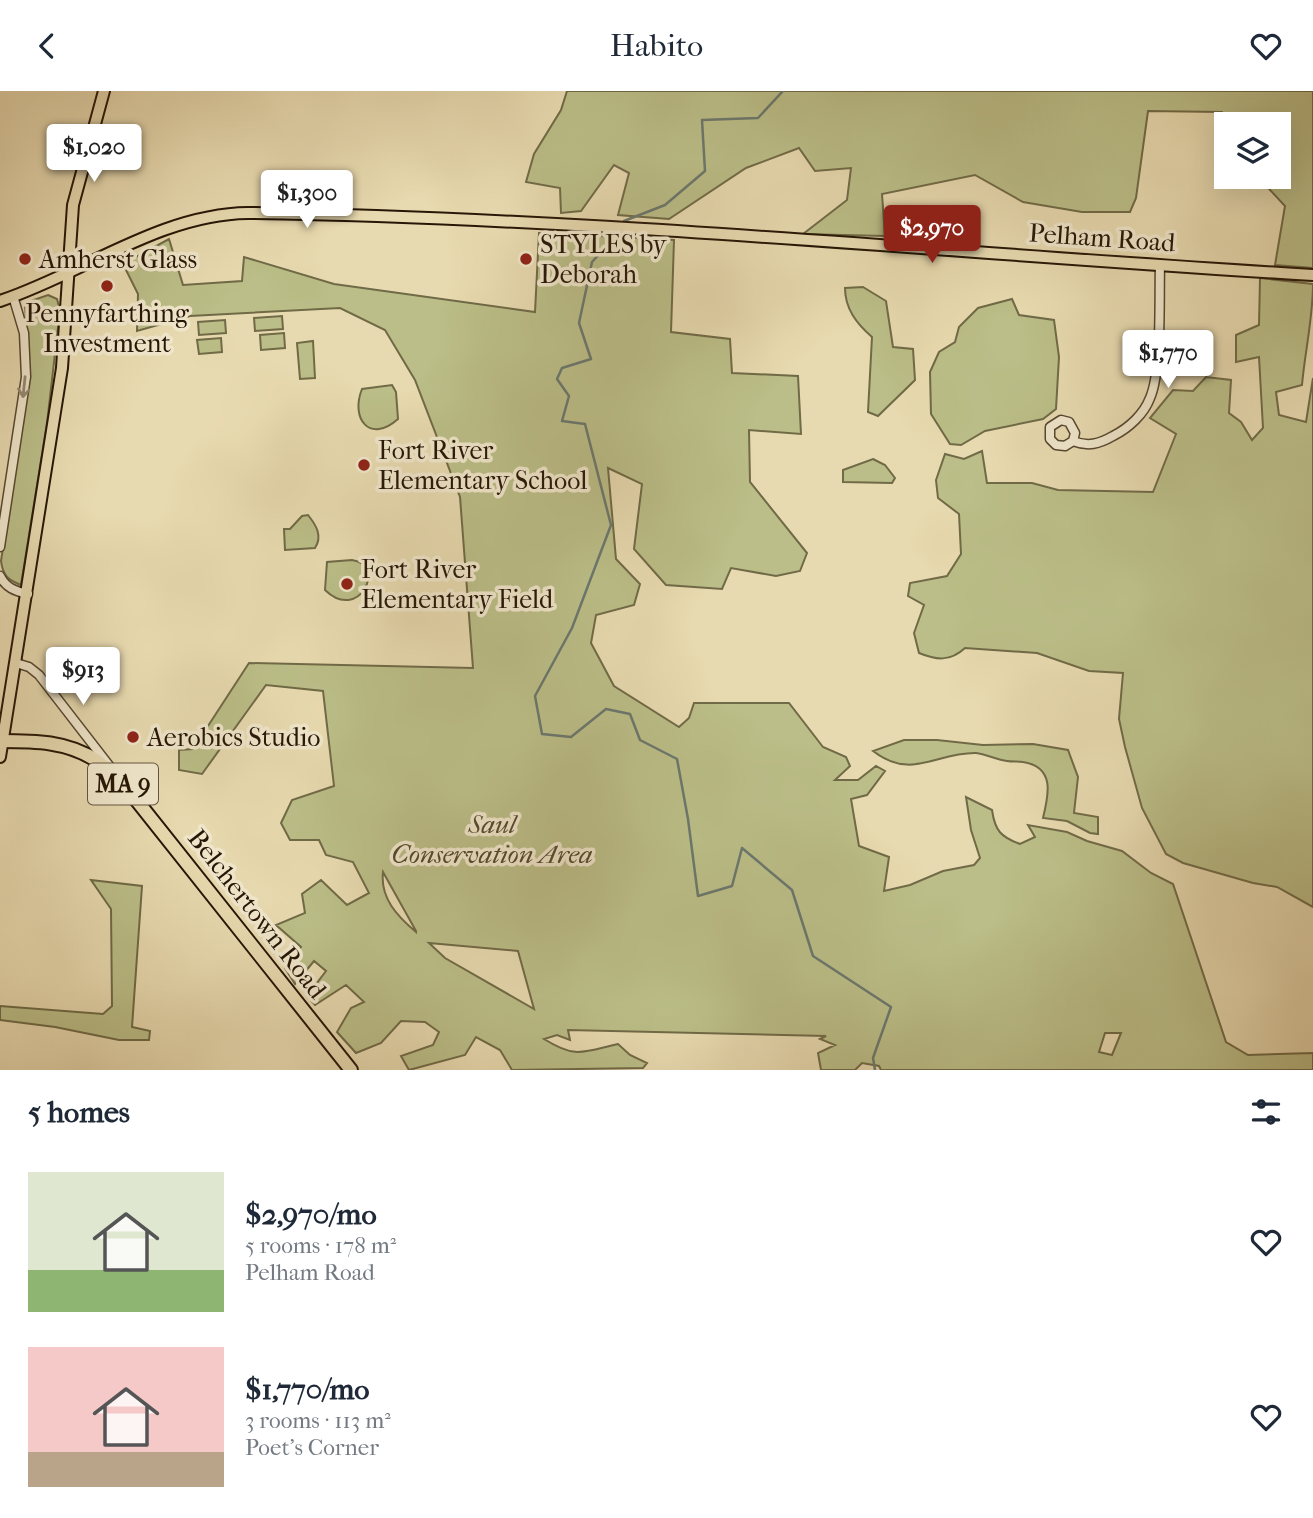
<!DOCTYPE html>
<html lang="en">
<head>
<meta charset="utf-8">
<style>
  body { margin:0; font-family:"IM FELL French Canon",serif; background:#f6f6f7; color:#1f2937; height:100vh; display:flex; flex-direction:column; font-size:26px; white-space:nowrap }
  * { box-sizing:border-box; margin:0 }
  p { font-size:23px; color:#747a83 }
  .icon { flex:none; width:38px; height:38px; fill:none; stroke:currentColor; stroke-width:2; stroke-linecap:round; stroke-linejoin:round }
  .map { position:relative; height:979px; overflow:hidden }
  .panel { display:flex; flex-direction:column; background:#fff; flex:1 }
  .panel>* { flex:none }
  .tools { position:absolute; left:1214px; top:21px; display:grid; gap:14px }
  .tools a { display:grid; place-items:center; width:77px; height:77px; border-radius:0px; background:#fff; box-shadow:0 7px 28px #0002; font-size:35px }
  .price { position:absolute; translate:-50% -60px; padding:0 16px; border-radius:7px; background:#fff; color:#222; font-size:23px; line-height:46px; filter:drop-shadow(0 2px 4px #0008) }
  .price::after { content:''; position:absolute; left:50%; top:42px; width:21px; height:16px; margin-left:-10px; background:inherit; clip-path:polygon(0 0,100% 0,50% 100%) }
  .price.active { background:#8f2418; color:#fff }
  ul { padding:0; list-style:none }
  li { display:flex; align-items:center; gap:21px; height:175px; padding:0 28px }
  li span { display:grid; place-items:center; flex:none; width:196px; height:140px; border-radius:0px; color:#555 }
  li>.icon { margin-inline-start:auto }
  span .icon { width:84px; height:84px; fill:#fffc; stroke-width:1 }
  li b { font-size:30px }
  h2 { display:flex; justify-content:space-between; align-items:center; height:84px; padding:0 28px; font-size:30px }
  header { display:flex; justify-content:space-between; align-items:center; height:91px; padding:0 28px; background:#fff; font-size:32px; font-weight:600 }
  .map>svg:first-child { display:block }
  .green { fill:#bbbe88; stroke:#706a47; stroke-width:2; fill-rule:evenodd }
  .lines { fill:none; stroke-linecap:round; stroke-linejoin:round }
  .stream { stroke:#6b786e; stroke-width:2.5 }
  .minor-casing { stroke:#564730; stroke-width:11 }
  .major-casing { stroke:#261606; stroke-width:14 }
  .highway-casing { stroke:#261606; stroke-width:16 }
  .minor { stroke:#f0e7cc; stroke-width:8 }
  .major { stroke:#e8dab0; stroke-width:10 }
  .highway { stroke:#e8dab0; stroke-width:12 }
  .oneway { stroke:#958973 }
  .poi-dot { fill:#8f2418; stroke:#f0e7cc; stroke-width:2.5 }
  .labels { text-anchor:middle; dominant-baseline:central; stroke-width:7; stroke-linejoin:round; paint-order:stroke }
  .shield { fill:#f0e7cc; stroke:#635541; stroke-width:2 }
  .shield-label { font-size:24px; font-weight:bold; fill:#261606 }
  .street-label { font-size:26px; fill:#261606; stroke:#f0e7cc }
  .poi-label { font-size:26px; fill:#261606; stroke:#f0e7cc; text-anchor:start }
  .park-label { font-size:26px; font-style:italic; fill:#53482d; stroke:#f0e7cc }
</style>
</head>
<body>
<header><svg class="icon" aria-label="back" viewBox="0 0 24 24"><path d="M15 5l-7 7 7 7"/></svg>Habito<svg class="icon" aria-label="heart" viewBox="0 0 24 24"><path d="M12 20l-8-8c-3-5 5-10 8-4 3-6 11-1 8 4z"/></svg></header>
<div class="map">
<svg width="1313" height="979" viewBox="0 0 1313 979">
  <rect width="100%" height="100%" fill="#e8dab0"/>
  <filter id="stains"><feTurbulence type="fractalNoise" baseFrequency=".00286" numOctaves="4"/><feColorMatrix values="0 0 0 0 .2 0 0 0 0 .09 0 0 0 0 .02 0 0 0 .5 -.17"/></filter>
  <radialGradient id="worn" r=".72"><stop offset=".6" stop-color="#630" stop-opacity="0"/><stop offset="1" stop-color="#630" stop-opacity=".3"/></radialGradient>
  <g class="green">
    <path d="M567 0H1313V177L1275 174 1285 115 1258 86H1279V33H1227L1222 21 1148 20 1136 107 1130 121H1082L1023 111 975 84 882 103 885 145 803 143 847 109 851 77 815 80 799 57 746 77 669 128 618 124 629 82 614 74 581 120 561 122 560 97 526 91 534 63 561 19Z"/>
    <path d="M539 142 674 149 671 241 730 248 732 282 798 285 801 343 749 339 750 391 807 462 800 480 776 485 731 477 722 498 666 494 634 458 642 393 608 377 616 468 640 493 634 514 596 524 591 552 614 595 679 636 689 627 694 612H789L823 656 846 666 850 675 835 689H858L876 675 885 680 867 704 851 708 859 755 889 766 884 800 910 794 943 780 974 774 980 767 971 739 966 706 992 719C995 740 1001 746 1020 753L1035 746 1028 734 1067 741 1087 750 1122 760 1151 782 1173 793 1226 951 1248 964 1313 962V979H881L879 975 862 972 855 979H821L818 962 835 954 820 948 826 945 568 939 570 949 557 944 544 948C576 968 583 961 618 953L630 964 647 972 643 977 512 979 500 959 476 946 465 964 409 979 401 965 433 954 439 941 425 931 401 930 381 952 356 962 337 941 351 917 364 911 346 894 315 914 307 905 326 880 314 870 295 893 285 877 301 856 276 834 305 822 302 803 321 789 347 814 369 802 353 771 326 764 319 749H290L281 732 292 709 334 695 323 600 266 594 202 683 179 679V659L193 658 249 572 473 577 460 406 415 289 385 239 340 217 190 225 137 240 138 203 123 173 169 148 183 194 242 190 244 166 334 193 535 221ZM383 781 416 840V841C397 825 380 807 383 781ZM429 852 518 860 534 918 445 867ZM1105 942H1121L1112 964 1099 961Z"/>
    <path d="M1260 187 1313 193C1313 227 1305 260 1302 294L1276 301 1279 324 1306 331 1313 287V816L1277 796 1253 792 1183 772 1166 763 1142 717 1125 656 1119 628 1123 582 1089 580 1037 562 965 557C950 571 936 569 919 562L914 542 924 514 908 505 910 492 947 485 961 463 959 423 938 407 936 389 945 363 964 368 982 360 987 392H1032L1058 399 1153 401 1176 343 1150 327 1173 299 1193 300 1206 286 1231 289 1229 322 1241 331 1252 349 1263 337 1259 266 1236 271V244L1259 234Z"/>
    <path d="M863 196 886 210 893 256 913 258 915 289 878 325 868 321 872 246C857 233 845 218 845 197Z"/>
    <path d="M48 204 57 208 60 219 47 332 21 494C8 489 3 485 1 470 14 385 31 298 25 212Z"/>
    <path d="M1012 208 1019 224 1054 229 1059 266 1056 318 1043 328 985 340 961 354 950 353 931 323 930 281 939 261 955 251 959 236 978 217Z"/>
    <path d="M282 225 283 238 255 240 254 227Z"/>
    <path d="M225 229 226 242 199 244 198 231Z"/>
    <path d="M284 242 285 257 261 259 260 244Z"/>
    <path d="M221 247 222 261 199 263 197 249Z"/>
    <path d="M313 250 315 287 300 288 297 252Z"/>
    <path d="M392 294 396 301 398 328C370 353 350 328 362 298Z"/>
    <path d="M873 368 885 374 895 387 892 392 843 391V379Z"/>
    <path d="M308 424C316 434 323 445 315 457L285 459 284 438H290L302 425Z"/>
    <path d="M352 469C387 474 359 532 325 499L327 471Z"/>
    <path d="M904 649H937L983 654 1033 653 1068 659 1078 686 1074 722 1098 726V743L1090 742 1067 730 1043 727C1049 703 1055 676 1023 671 1018 670 1013 671 1007 670 997 669 986 663 976 662 936 661 912 690 873 660Z"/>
    <path d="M91 789 142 795 132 936 150 940 149 949H119L55 936 0 929V915L103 923 112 915 111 818Z"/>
  </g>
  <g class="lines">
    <g class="stream">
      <path d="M624 130 665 114 705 80 702 29 758 27 783 0"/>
      <path d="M612 149 592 171 579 232 591 268 562 277 557 288 569 305 562 330 585 333 611 434 572 537 535 605 542 643 571 646 606 618 630 623 640 649 677 668 688 728 698 805 732 795 742 757 792 799 813 865 891 916 873 967 875 979"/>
    </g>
    <g class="minor-casing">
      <g id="minor">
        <path d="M1073 350 1065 355 1056 354 1050 348V336L1061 329 1069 331 1075 342 1073 350C1088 356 1099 353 1113 345 1129 337 1144 323 1150 307 1162 280 1159 206 1160 174"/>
        <path d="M0 456 26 286 24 242 13 205"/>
        <path d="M0 485C6 497 15 500 28 503"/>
        <path d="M16 572 29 576 39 584 111 677"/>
      </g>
    </g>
    <g class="major-casing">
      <g id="major">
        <path d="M0 210C82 183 160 123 248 122 603 127 958 163 1313 184"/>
        <path d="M0 666 62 277 73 114 104 0"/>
      </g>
    </g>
    <g class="highway-casing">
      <path id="highway" d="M0 650C34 650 68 650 97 670 107 677 117 687 126 696L351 979"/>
    </g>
    <use href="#minor" class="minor"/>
    <use href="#major" class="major"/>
    <use href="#highway" class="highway"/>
  </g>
  <defs><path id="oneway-shaft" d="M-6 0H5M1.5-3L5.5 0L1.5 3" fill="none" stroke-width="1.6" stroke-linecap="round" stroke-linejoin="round" transform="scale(1.75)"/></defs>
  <use class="oneway" href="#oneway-shaft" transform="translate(24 296) rotate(96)"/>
  <g class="poi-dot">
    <circle cx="25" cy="168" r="7"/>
    <circle cx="526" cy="168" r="7"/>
    <circle cx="107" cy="195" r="7"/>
    <circle cx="364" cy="374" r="7"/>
    <circle cx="347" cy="493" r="7"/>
    <circle cx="133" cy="646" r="7"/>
  </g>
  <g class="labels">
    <rect class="shield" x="88" y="672.5" width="70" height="41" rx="5"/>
    <g class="shield-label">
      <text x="123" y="693">MA 9</text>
    </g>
    <g class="street-label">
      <text transform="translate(1102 147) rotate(4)">Pelham Road</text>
      <text transform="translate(257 823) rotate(52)">Belchertown Road</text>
    </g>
    <g class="poi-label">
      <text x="540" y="153">STYLES by<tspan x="540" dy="30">Deborah</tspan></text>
      <text x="39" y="168">Amherst Glass</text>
      <text x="107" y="222" text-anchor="middle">Pennyfarthing<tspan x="107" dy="30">Investment</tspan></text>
      <text x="378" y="359">Fort River<tspan x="378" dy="30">Elementary School</tspan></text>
      <text x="361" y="478">Fort River<tspan x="361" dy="30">Elementary Field</tspan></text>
      <text x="147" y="646">Aerobics Studio</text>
    </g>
    <g class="park-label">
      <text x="492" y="733">Saul<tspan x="492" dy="30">Conservation Area</tspan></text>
    </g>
  </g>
  <rect width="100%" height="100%" filter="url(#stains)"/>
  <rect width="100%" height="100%" fill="url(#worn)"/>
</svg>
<div class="tools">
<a><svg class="icon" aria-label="layers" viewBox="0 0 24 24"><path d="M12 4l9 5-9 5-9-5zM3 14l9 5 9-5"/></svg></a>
</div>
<b class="price" style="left:94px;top:93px">$1,020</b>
<b class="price" style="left:307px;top:139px">$1,300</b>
<b class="price active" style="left:932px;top:174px">$2,970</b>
<b class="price" style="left:1168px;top:299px">$1,770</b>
<b class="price" style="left:83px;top:616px">$913</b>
</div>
<section class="panel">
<h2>5 homes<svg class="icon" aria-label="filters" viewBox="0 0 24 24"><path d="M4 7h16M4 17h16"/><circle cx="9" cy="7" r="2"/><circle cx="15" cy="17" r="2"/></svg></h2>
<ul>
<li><span style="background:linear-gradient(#dfe7d0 70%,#8fb573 0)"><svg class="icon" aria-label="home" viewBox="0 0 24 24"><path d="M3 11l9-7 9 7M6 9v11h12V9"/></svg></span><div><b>$2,970/mo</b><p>5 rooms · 178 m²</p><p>Pelham Road</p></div><svg class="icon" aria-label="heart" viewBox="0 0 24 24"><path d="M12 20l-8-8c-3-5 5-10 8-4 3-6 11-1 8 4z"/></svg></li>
<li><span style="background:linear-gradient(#f6c9c9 75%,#b9a48a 0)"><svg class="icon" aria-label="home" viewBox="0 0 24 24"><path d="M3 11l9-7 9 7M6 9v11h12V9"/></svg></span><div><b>$1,770/mo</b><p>3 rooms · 113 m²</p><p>Poet's Corner</p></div><svg class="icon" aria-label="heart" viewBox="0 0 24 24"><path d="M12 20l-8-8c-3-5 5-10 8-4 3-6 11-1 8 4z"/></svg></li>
</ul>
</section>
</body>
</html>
